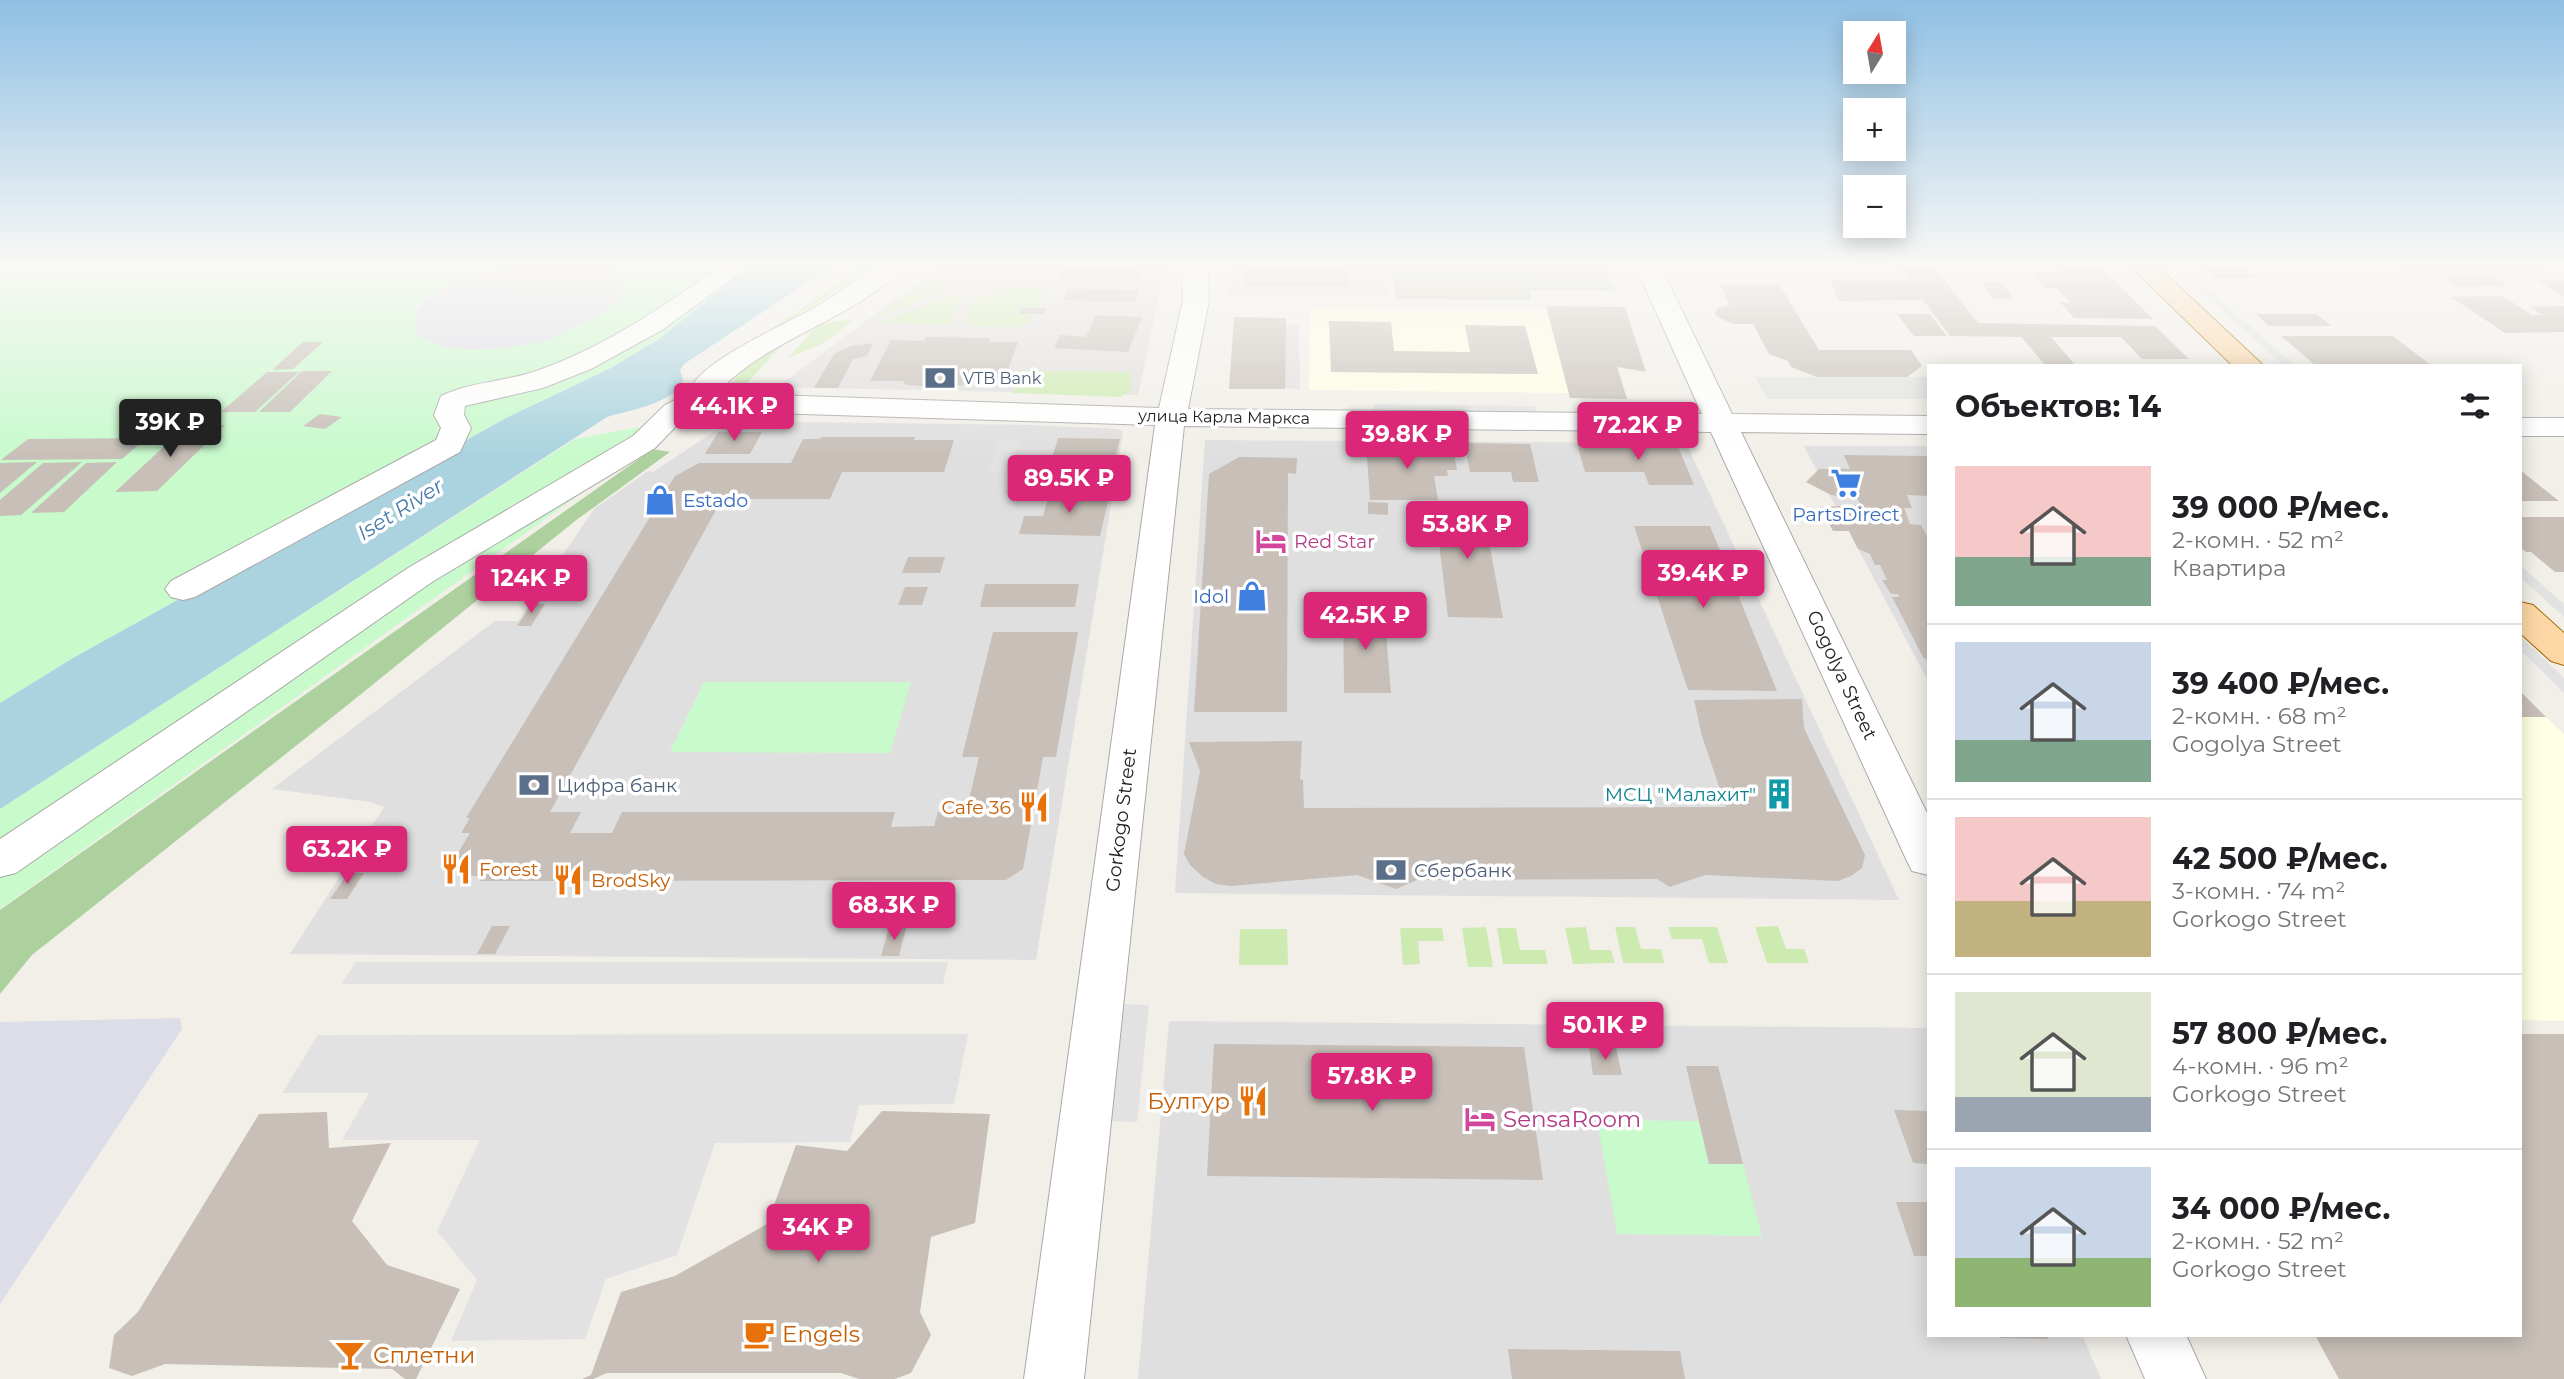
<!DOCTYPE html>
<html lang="ru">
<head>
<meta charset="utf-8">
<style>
  body { margin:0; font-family:Montserrat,sans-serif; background:#f2f2f2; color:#202124; height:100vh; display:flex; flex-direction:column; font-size:26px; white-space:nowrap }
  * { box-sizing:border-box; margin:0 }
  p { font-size:23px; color:#757577 }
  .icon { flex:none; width:38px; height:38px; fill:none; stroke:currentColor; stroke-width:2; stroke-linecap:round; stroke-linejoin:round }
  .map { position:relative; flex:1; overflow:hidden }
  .details { position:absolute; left:1927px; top:364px; width:595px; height:973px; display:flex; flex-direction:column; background:#fff; border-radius:0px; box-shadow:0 4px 18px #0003 }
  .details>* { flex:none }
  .needle { width:46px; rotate:11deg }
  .buttons { position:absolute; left:1843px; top:21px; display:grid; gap:14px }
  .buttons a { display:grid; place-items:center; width:63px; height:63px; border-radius:0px; background:#fff; box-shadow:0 4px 18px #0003; font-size:35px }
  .price { position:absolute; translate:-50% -60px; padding:0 16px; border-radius:7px; background:#db2777; color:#fff; font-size:23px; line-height:46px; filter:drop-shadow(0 2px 4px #0008) }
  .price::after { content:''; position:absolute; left:50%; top:42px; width:21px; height:16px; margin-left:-10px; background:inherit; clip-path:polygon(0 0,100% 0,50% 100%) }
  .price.active { background:#222; color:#fff }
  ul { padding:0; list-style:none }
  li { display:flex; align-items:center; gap:21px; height:175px; padding:0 28px }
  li+li { border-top:2px solid #e0e0e0 }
  li span { display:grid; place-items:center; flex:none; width:196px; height:140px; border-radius:0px; color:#555 }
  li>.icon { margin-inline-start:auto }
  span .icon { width:84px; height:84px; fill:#fffc; stroke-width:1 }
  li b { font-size:30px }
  h2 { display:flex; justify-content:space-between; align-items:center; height:84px; padding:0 28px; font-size:30px }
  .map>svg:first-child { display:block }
  .residential { fill:#e0dfdf }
  .commercial { fill:#f2dad9 }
  .education { fill:#ffffe5 }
  .construction { fill:#c7c7b4 }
  .grass { fill:#cdebb0 }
  .forest { fill:#add19e }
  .park { fill:#c8facc }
  .parking { fill:#e2e2e2 }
  .plaza { fill:#dddde8 }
  .water { fill:#aad3df }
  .building { fill:#c7bfb8 }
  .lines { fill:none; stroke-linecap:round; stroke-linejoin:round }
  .minor-casing { stroke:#a9a9a9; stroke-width:2 }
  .major-casing { stroke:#a06b00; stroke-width:2 }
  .minor { fill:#fff; fill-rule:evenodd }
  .major { fill:#fcd6a4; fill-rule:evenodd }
  .labels { text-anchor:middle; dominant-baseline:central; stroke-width:7; stroke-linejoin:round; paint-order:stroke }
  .far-service-label { font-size:16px; fill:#4e5e75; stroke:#fff; text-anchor:start }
  .far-street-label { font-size:16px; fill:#222; stroke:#fff }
  .shop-label { font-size:19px; fill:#366cbe; stroke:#fff; text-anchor:start }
  .hotel-label { font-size:19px; fill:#b23c85; stroke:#fff; text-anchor:start }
  .street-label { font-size:19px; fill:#222; stroke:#fff }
  .service-label { font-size:19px; fill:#4e5e75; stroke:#fff; text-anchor:start }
  .culture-label { font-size:19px; fill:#0d838f; stroke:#fff; text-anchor:end }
  .food-label { font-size:19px; fill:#c56008; stroke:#fff; text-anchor:start }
  .water-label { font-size:21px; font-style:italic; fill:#4a7aab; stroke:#fff }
  .near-food-label { font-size:23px; fill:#c56008; stroke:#fff; text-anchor:start }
  .near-hotel-label { font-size:23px; fill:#b23c85; stroke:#fff; text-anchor:start }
</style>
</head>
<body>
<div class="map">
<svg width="2564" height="1379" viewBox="0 0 2564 1379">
  <rect width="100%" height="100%" fill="#f2efe9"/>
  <g class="residential">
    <path d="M944 263H1166L1138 395 777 387Z"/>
    <path d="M2390 263H2564V269L2404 272Z"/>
    <path d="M1244 324 1299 325 1300 389 1240 386Z"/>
    <path d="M730 421 1030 425 1118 429 1123 432 1036 960 290 954 384 807 370 802 272 789 495 621H518L594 509 648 471 653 472Z"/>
    <path d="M1205 440 1686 443 1899 900 1175 893Z"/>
    <path d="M1804 446H1928V681Z"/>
    <path d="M1169 1021 1928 1028V1335H2082L2101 1379H1138Z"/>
  </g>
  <path class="commercial" d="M1231 263H1387L1390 297 1228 296Z"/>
  <g class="education">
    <path d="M1681 263H1887L1893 272 1686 271Z"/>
    <path d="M1310 309 1547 310 1569 393 1309 390Z"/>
    <path d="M2520 717H2546L2564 734V1021L2520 1020Z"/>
  </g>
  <path class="construction" d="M1392 263H1604L1615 291 1530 290 1531 300 1396 299Z"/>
  <g class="grass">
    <path d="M869 263H879L701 377Z"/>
    <path d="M929 279 943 281 939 287 943 293 874 319Z"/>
    <path d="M1002 288H1041L1039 292 1045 293 1038 307H1019L1017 314 1036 315C1024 334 983 325 964 325L974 299 990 296Z"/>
    <path d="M950 296 961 298 949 325 878 323Z"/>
    <path d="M844 320 853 321 820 345 788 358 818 325Z"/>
    <path d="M790 336 742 389 723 395 749 361Z"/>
    <path d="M1020 370 1131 372 1130 390 1121 397 1013 393Z"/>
    <path d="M1778 926 1786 949H1804L1809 963H1767L1755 927Z"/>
    <path d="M1486 927 1493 967H1468L1462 928Z"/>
    <path d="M1586 927 1590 950H1611L1615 963 1573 964 1565 928Z"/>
    <path d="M1615 927H1635L1641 949H1661L1664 963H1623Z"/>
    <path d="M1668 927H1717L1728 963H1709L1702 939H1672Z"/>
    <path d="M1400 928H1442L1444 941H1418L1420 964 1403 965Z"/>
    <path d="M1497 928H1516L1520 950H1545L1548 964H1503Z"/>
    <path d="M1240 929H1287L1288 965H1239Z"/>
  </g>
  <path class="forest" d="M653 449 670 452 575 521 350 703 32 955 0 994V910Z"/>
  <g class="park">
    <path d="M0 263H754L659 339 609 369 508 417 73 658 0 703Z"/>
    <path d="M675 426 0 909V809L575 439 633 428Z"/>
    <path d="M704 682H911L890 753 670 752Z"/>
    <path d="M1597 1120 1699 1121 1743 1164 1762 1236 1617 1234Z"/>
  </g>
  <g class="parking">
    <path d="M2181 274H2192L2295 366H2284Z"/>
    <path d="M1755 377H1928V399H1767Z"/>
    <path d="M1374 404 1535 406 1536 412 1374 411Z"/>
    <path d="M1020 438 1011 473H989L999 439Z"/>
    <path d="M2520 565 2564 604V617L2520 577Z"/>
    <path d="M2520 636 2564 678V693L2520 650Z"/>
    <path d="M356 962H948L943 984H341Z"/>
    <path d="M1122 1004 1149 1005 1137 1122 1108 1121Z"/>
    <path d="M968 1034 954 1104 859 1105 850 1142 715 1143 677 1255 606 1279 585 1339 451 1341 477 1280 437 1231 480 1140H342L369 1093H282L318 1035Z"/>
  </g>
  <g class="plaza">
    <path d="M518 265 608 267 623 275 626 280 622 299 591 319 547 341 509 348 469 350 440 346 424 340 415 330V313L422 303 439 291 461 279 489 270Z"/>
    <path d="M180 1018 182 1029 0 1304V1022Z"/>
  </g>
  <path class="water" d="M754 263H837L684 364 680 370 683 380C678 402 627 411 607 417L0 809V703L73 658 508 417 609 369 659 339Z"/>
  <g class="building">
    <path d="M1055 263H1143L1138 282 1059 280 1063 268 1053 267Z"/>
    <path d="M1897 263H1931L1978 323 2155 326 2189 359H2142L2121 337H2051L2076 366H2046L2021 337 1950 336 1923 300 1839 301 1830 280H1910Z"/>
    <path d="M2050 263H2097L2153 319 2074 318 2060 302 2071 303 2057 288H2046L2032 272H2059Z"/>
    <path d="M2247 263H2313L2317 267 2250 266Z"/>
    <path d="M1245 267 1348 268 1349 287 1244 286Z"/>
    <path d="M2204 267H2244L2257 278H2215Z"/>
    <path d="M2493 275 2508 286 2458 287 2442 276Z"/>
    <path d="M2537 280H2564V297Z"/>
    <path d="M1981 281 2002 282 2013 299 1992 298Z"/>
    <path d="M1719 284H1779L1819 350H1911L1922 366 1907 377H1817L1791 367 1788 361 1769 354 1753 324H1733L1716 316 1715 313 1719 308 1730 305Z"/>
    <path d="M1068 289 1139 290 1135 302 1063 300Z"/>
    <path d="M2503 296 2532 315H2543L2530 307 2564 306V332L2505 333 2451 297Z"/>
    <path d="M1546 306 1625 307 1646 372 1617 367 1627 399 1570 398Z"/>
    <path d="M1021 308H1047L1045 314H1019Z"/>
    <path d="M1897 314H1930L1947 336H1914Z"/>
    <path d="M2256 314H2317L2331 326H2269Z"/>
    <path d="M1096 315 1142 317 1128 352 1054 348 1060 335 1086 337Z"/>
    <path d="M1234 317 1286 318 1285 389H1229Z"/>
    <path d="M1329 321 1391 322 1394 351 1470 352 1465 325 1525 326 1538 374 1331 372Z"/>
    <path d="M2281 336H2393L2432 366H2316Z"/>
    <path d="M926 337 991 338 989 342H1018L1003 383 973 382 971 385 929 387 903 384 905 381H870L891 340 924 341Z"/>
    <path d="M303 342H323L293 369 272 370Z"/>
    <path d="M873 343 867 356 853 359 838 388H814L834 354 851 346Z"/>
    <path d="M302 371H332L290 412H259Z"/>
    <path d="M267 372H299L255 412H221Z"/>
    <path d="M320 414 342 417 325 429 303 426Z"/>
    <path d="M225 425 157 491 115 492 186 426Z"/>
    <path d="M718 432H762L750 454H705Z"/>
    <path d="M821 437H915L914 440H954L944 472H842L830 499H722L550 812H581L570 833H612L622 812H895L891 827 934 826 938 812H966L979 757H962L993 632H1078L1056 757H1043L1023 869 1006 880 479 881 482 876H461L452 863 470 833H461L470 818H466L675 476 699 463H791L803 439H820Z"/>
    <path d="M146 438 122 459 1 460 28 439Z"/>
    <path d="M1058 438 1120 439 1114 463 1051 462Z"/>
    <path d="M1464 443 1530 444 1539 482H1513L1511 472H1470Z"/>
    <path d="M1366 444 1443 445 1445 453H1454L1457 470H1447L1448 476H1434L1438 500H1370Z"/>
    <path d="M1577 444H1677L1694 485H1649L1644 472H1585Z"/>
    <path d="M1844 455 1928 456V496L1907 495 1912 508H1904L1910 524 1921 525 1928 538V661L1923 657 1892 597H1899L1898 594H1891L1882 580H1887L1880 565H1875L1870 554 1858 549 1849 531H1833L1820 507 1861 505 1857 498 1831 495 1806 482 1819 469H1850Z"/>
    <path d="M1239 457 1297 458 1296 474 1288 473 1287 712H1194L1209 474Z"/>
    <path d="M37 462 0 493V463Z"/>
    <path d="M82 462 21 515 0 516V500L43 463Z"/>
    <path d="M117 462 64 512 31 513 86 463Z"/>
    <path d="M2520 470 2530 478 2559 501H2520Z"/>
    <path d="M1050 491 1110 493 1100 536 1019 534 1024 516H1043Z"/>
    <path d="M1368 502 1388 503V515L1368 514Z"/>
    <path d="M1434 502H1482L1486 524H1491L1493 536 1495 547H1490L1503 618 1448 617Z"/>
    <path d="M2520 517H2564V572H2555L2531 552H2526L2520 547Z"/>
    <path d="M1634 526H1710L1777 691 1688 690Z"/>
    <path d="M908 557H945L940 573H902Z"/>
    <path d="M985 584H1079L1075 607H980Z"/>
    <path d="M905 587H928L922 605H898Z"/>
    <path d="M532 604H545L531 626H517Z"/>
    <path d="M1343 608 1384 609 1391 693H1344Z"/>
    <path d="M2520 691 2546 717H2520Z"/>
    <path d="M1802 699 1804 728 1865 855 1862 868 1851 876 1838 881 1705 875 1670 887 1657 879 1417 880 1396 889 1357 875 1231 886 1216 884 1203 877 1190 865 1184 854 1200 771 1189 742 1302 741 1300 779 1303 780 1304 808 1726 807 1702 736 1694 700Z"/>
    <path d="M348 873H364L347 899H330Z"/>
    <path d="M492 926H510L495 954H477Z"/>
    <path d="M889 928H906L899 956H881Z"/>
    <path d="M2520 1034H2564V1379H2339L2315 1335H2520Z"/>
    <path d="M1214 1044 1524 1047 1543 1180 1207 1176Z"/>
    <path d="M1589 1048H1616L1622 1075H1593Z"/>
    <path d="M1686 1066H1718L1743 1164H1709Z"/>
    <path d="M1894 1110 1928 1111V1164L1913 1163Z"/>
    <path d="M882 1111 990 1114 975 1223 931 1237 920 1312 931 1335 911 1373 895 1379H859L841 1373H607L593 1379H582L591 1375 621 1292 675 1276 767 1224 796 1145 847 1151Z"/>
    <path d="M327 1112 329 1148 391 1143 352 1221 387 1265 460 1289 416 1379H405L392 1369 165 1364 132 1376 109 1368 114 1335 138 1312 259 1114Z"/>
    <path d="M1896 1202H1928V1256H1914Z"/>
    <path d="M2000 1335H2047L2048 1339 2000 1338Z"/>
    <path d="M1508 1349 1680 1351 1685 1379H1512Z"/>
  </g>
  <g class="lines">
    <g class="minor-casing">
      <g id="minor">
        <path d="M725 263H754L662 330 591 369 543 388 465 406 464 415 471 428 460 452 195 597 183 600 171 597 165 589 171 581 436 440 441 428 434 415 441 396C471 381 507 382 539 370 607 346 667 304 725 263Z"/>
        <path d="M881 263H909C902 273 890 280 880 288 826 329 746 350 708 405L685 417 655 448 432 582 16 873 0 877V839L408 568 633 436 665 405 689 393C695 363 785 325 812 309 836 295 858 280 881 263Z"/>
        <path d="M1185 263H1210L1208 277 1209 300 1188 409 1702 414 1634 263H1659L1732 414 1928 416V434L1741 432 1928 815V875L1912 871 1906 859 1711 432 1184 426 1084 1379H1024L1155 425 771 413 761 410 756 404 761 398 771 395 1159 408 1183 300 1182 277Z"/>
        <rect x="2520" y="418" width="44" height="18"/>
        <path d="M2126 1335H2186L2206 1379H2145Z"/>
      </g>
    </g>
    <g class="major-casing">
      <g id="major">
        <path d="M2127 263H2154L2264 366H2233Z"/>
        <path d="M2520 602 2533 605 2564 633V665L2551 661 2520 633Z"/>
      </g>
    </g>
    <use href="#minor" class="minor"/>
    <use href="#major" class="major"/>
  </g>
  <linearGradient id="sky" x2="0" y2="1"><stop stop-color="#8fc0e4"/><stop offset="0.58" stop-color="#f9f8f5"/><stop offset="1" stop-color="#f9f8f5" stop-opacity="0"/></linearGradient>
  <rect width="2564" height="456" fill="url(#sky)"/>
  <defs>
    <g id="bank-bare" transform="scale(2.415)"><path d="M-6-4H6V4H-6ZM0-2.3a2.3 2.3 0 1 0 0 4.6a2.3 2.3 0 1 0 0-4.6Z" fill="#5c6f8a" stroke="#fff" stroke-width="2.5" paint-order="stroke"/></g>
    <g id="supermarket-bare" transform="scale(2.415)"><path d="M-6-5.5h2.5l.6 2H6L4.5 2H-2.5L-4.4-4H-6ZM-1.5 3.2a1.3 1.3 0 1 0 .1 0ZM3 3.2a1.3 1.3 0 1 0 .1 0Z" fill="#3f7fe0" stroke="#fff" stroke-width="2.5" paint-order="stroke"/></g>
    <g id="shop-bare" transform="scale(2.415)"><path d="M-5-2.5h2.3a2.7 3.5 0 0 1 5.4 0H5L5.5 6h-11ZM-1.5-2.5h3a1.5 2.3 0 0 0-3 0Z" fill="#3f7fe0" stroke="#fff" stroke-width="2.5" paint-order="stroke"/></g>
    <g id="hotel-bare" transform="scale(2.415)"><path d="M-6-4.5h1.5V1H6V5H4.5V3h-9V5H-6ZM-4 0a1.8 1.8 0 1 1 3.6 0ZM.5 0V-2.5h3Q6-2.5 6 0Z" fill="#d1479c" stroke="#fff" stroke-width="2.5" paint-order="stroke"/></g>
    <g id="building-bare" transform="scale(2.415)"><path d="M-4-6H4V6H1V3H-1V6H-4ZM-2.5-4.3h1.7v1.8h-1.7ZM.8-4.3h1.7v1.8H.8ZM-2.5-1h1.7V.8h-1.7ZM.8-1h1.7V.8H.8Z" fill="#0f9aa8" stroke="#fff" stroke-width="2.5" paint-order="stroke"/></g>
    <g id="restaurant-bare" transform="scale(2.415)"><path d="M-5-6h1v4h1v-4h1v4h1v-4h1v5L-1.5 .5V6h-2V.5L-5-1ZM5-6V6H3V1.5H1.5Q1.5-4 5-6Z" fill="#e8710a" stroke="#fff" stroke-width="2.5" paint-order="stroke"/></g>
    <g id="cafe-bare" transform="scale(2.415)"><path d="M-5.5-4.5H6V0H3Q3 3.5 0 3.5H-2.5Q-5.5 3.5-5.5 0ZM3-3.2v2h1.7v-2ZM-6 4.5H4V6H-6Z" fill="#e8710a" stroke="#fff" stroke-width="2.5" paint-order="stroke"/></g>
    <g id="bar-bare" transform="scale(2.415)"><path d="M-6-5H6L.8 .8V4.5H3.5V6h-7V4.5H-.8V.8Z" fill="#e8710a" stroke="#fff" stroke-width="2.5" paint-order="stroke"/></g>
  </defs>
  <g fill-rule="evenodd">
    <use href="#bank-bare" x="940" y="378"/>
    <use href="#supermarket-bare" x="1846" y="483"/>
    <use href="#shop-bare" x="660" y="500"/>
    <use href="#hotel-bare" x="1271" y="541"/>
    <use href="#shop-bare" x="1252" y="596"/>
    <use href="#bank-bare" x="534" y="785"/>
    <use href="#building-bare" x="1779" y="794"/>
    <use href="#restaurant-bare" x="1034" y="807"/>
    <use href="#restaurant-bare" x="456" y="869"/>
    <use href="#bank-bare" x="1391" y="870"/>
    <use href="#restaurant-bare" x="568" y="880"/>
    <use href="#restaurant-bare" x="1253" y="1101"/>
    <use href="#hotel-bare" x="1480" y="1119"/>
    <use href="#cafe-bare" x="759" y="1334"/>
    <use href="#bar-bare" x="350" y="1355"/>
  </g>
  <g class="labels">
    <g class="far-service-label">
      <text x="963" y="378">VTB Bank</text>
    </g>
    <g class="far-street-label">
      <text transform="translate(1224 417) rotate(1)">улица Карла Маркса</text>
    </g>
    <g class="shop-label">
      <text x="683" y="500">Estado</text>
      <text x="1846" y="514" text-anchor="middle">PartsDirect</text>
      <text x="1229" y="596" text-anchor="end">Idol</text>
    </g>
    <g class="hotel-label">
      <text x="1294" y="541">Red Star</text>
    </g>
    <g class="street-label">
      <text transform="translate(1842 675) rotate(65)">Gogolya Street</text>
      <text transform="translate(1121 820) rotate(-83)">Gorkogo Street</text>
    </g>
    <g class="service-label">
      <text x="557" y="785">Цифра банк</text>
      <text x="1414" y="870">Сбербанк</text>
    </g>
    <g class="culture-label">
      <text x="1756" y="794">МСЦ "Малахит"</text>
    </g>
    <g class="food-label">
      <text x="1011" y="807" text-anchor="end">Cafe 36</text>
      <text x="479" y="869">Forest</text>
      <text x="591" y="880">BrodSky</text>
    </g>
    <g class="water-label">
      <text transform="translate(400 509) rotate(-32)">Iset River</text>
    </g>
    <g class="near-food-label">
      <text x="1230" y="1101" text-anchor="end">Булгур</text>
      <text x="782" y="1334">Engels</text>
      <text x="373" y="1355">Сплетни</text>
    </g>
    <g class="near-hotel-label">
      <text x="1503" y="1119">SensaRoom</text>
    </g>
  </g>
</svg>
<div class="buttons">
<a><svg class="needle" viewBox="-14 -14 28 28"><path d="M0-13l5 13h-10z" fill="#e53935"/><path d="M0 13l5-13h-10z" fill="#757577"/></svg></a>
<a>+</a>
<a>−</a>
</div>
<b class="price" style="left:734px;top:443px">44.1K ₽</b>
<b class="price active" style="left:170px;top:459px">39K ₽</b>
<b class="price" style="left:1638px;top:462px">72.2K ₽</b>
<b class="price" style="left:1407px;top:471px">39.8K ₽</b>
<b class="price" style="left:1069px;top:515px">89.5K ₽</b>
<b class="price" style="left:1467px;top:561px">53.8K ₽</b>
<b class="price" style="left:1703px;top:610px">39.4K ₽</b>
<b class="price" style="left:531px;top:615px">124K ₽</b>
<b class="price" style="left:1365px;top:652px">42.5K ₽</b>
<b class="price" style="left:347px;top:886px">63.2K ₽</b>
<b class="price" style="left:894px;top:942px">68.3K ₽</b>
<b class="price" style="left:1605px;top:1062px">50.1K ₽</b>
<b class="price" style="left:1372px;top:1113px">57.8K ₽</b>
<b class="price" style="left:818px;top:1264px">34K ₽</b>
<section class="details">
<h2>Объектов: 14<svg class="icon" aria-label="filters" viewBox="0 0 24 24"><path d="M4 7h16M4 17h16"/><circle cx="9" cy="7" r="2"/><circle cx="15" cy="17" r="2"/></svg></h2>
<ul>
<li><span style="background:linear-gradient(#f6c9c9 65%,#7fa58c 0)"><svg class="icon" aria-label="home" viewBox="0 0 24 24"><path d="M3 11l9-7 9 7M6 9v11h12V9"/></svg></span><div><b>39 000 ₽/мес.</b><p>2-комн. · 52 m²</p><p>Квартира</p></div></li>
<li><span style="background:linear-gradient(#c9d6e8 70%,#7fa58c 0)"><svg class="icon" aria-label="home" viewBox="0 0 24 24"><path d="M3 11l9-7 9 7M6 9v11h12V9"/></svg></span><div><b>39 400 ₽/мес.</b><p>2-комн. · 68 m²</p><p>Gogolya Street</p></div></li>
<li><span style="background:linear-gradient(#f6c9c9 60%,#c2b280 0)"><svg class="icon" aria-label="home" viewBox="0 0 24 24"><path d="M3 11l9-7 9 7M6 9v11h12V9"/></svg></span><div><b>42 500 ₽/мес.</b><p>3-комн. · 74 m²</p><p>Gorkogo Street</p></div></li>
<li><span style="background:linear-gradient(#dfe7d0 75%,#9aa5b1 0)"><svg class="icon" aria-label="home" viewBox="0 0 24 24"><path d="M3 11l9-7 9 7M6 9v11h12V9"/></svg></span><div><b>57 800 ₽/мес.</b><p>4-комн. · 96 m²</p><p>Gorkogo Street</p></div></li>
<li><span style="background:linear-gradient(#c9d6e8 65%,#8fb573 0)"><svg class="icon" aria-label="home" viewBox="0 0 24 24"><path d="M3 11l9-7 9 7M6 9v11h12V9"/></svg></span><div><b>34 000 ₽/мес.</b><p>2-комн. · 52 m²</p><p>Gorkogo Street</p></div></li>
</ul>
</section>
</div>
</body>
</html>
